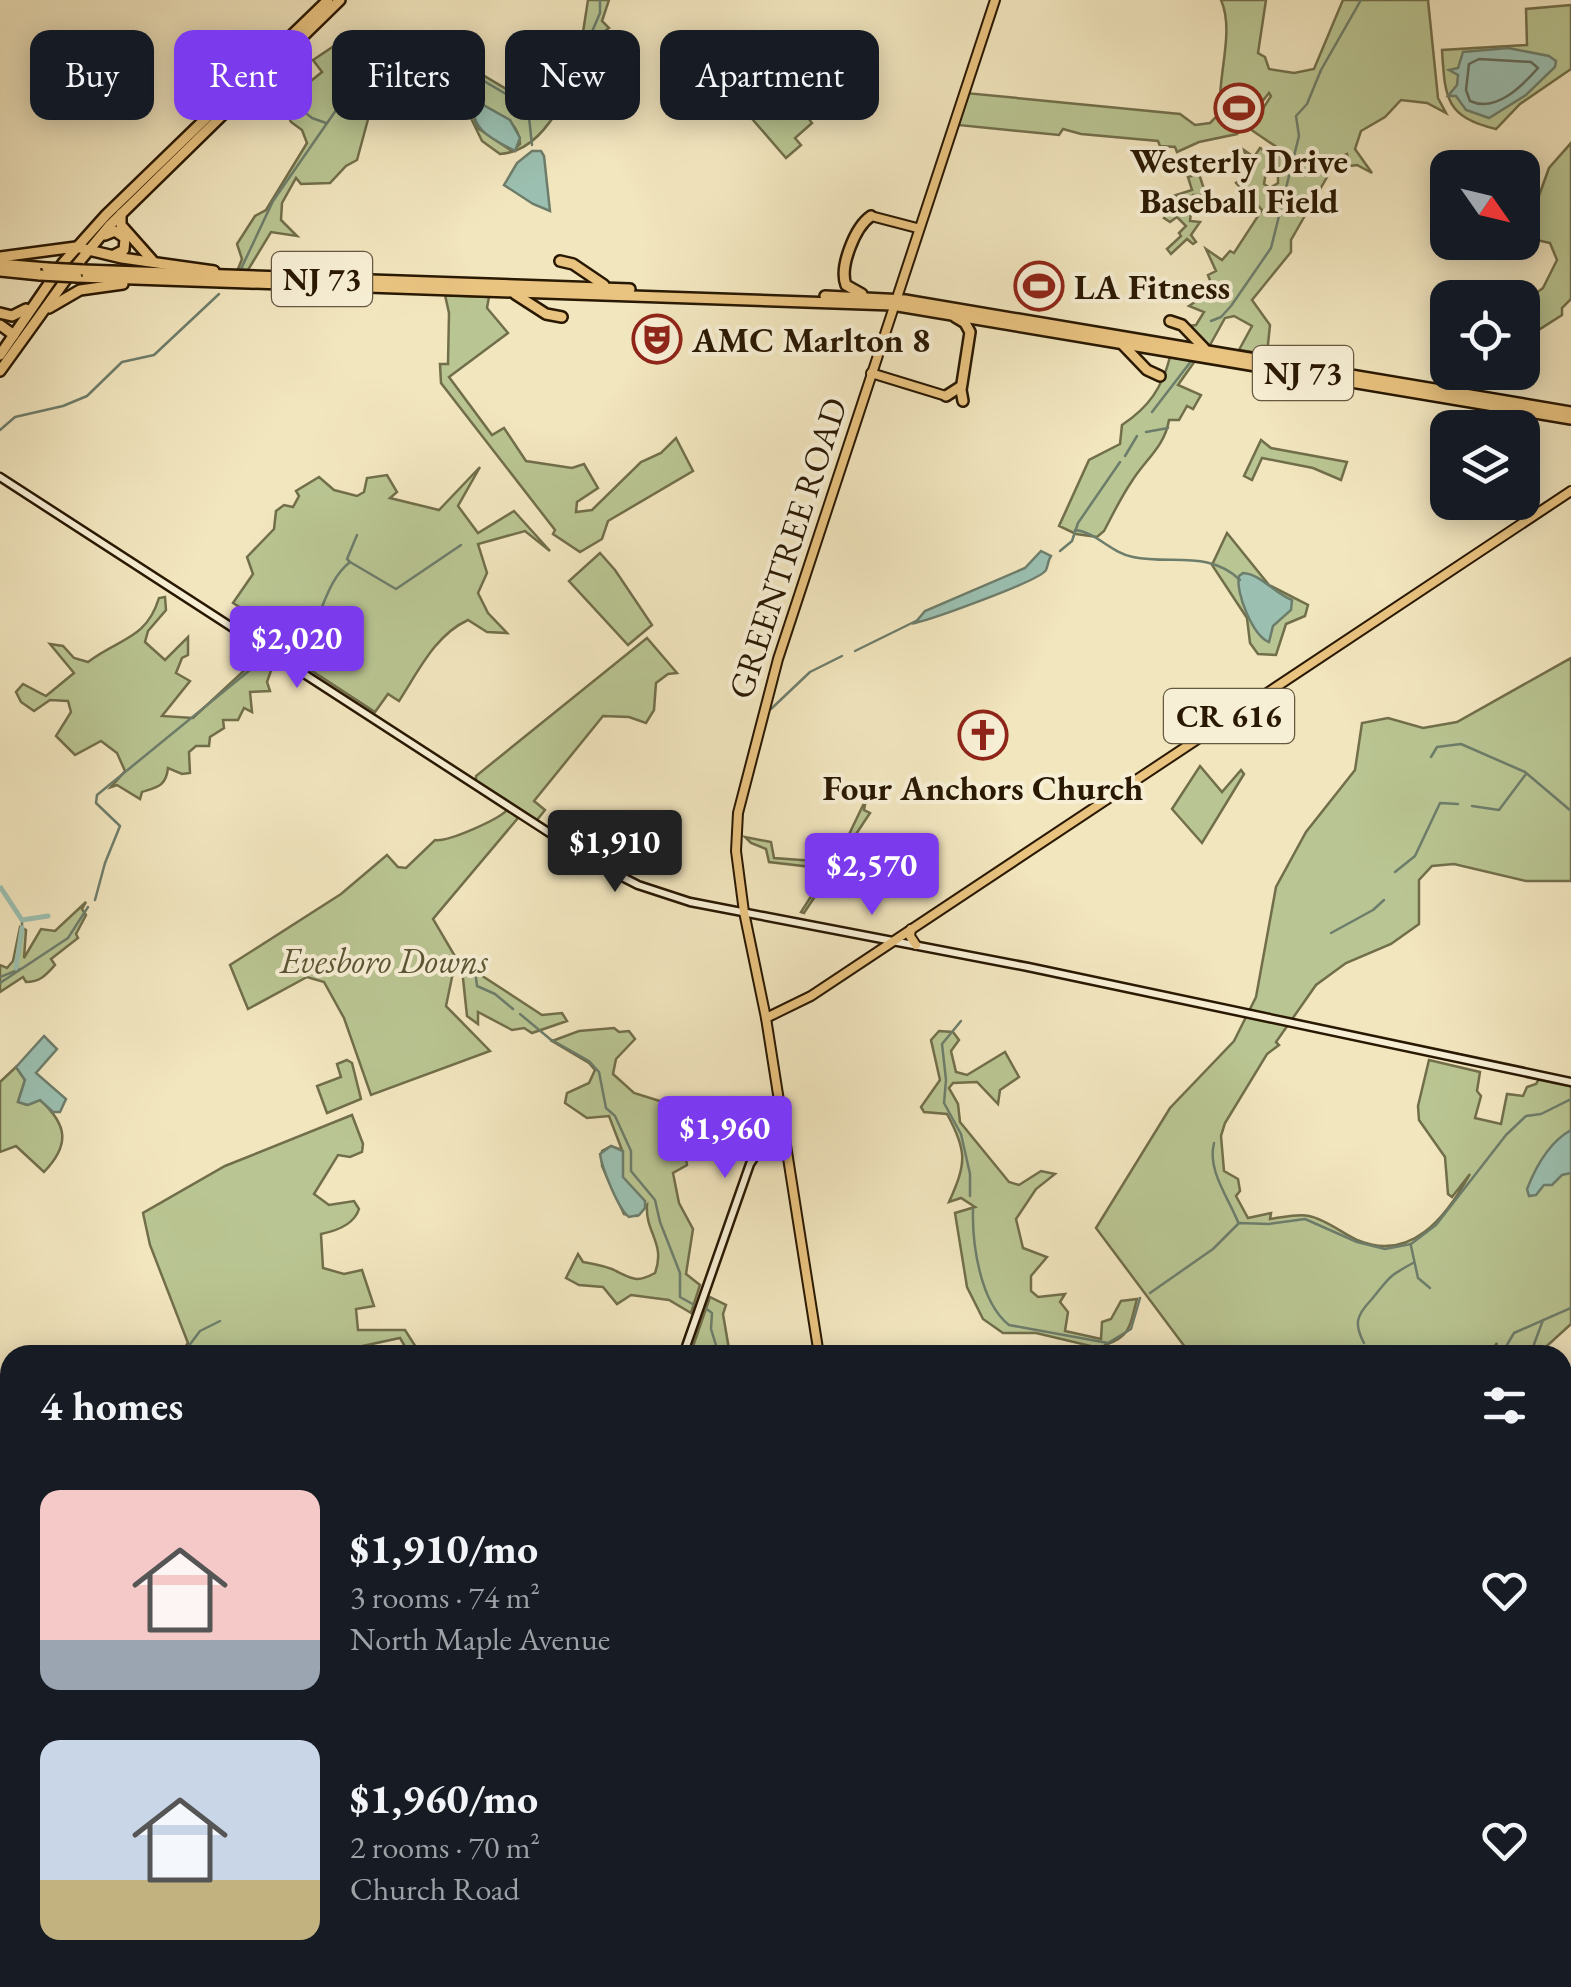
<!DOCTYPE html>
<html lang="en">
<head>
<meta charset="utf-8">
<style>
  body { margin:0; font-family:"EB Garamond",serif; background:#242831; color:#f1f3f6; height:100vh; display:flex; flex-direction:column; font-size:38px; white-space:nowrap }
  * { box-sizing:border-box; margin:0 }
  p { font-size:32px; color:#9ea1a6 }
  .icon { flex:none; width:55px; height:55px; fill:none; stroke:currentColor; stroke-width:2; stroke-linecap:round; stroke-linejoin:round }
  .map { position:relative; flex:1; overflow:hidden }
  .side { position:absolute; left:0px; top:1345px; width:1572px; height:642px; display:flex; flex-direction:column; background:#171b24; border-radius:30px 30px 0 0; box-shadow:0 5px 25px #0003 }
  .side>* { flex:none }
  .hud { position:absolute; left:30px; top:30px; width:1000px; height:90px; display:flex; gap:20px }
  .needle { width:65px; rotate:124deg }
  .controls { position:absolute; left:1430px; top:150px; display:grid; gap:20px }
  .controls a { display:grid; place-items:center; width:110px; height:110px; border-radius:20px; background:#171b24; box-shadow:0 5px 25px #0003; font-size:50px }
  .price { position:absolute; translate:-50% -85px; padding:0 22px; border-radius:10px; background:#7c3aed; color:#fff; font-size:32px; line-height:65px; filter:drop-shadow(0 2px 5px #0008) }
  .price::after { content:''; position:absolute; left:50%; top:60px; width:30px; height:22px; margin-left:-15px; background:inherit; clip-path:polygon(0 0,100% 0,50% 100%) }
  .price.current { background:#222; color:#fff }
  ul { padding:0; list-style:none }
  li { display:flex; align-items:center; gap:30px; height:250px; padding:0 40px }
  li span { display:grid; place-items:center; flex:none; width:280px; height:200px; border-radius:20px; color:#555 }
  li>.icon { margin-inline-start:auto }
  span .icon { width:120px; height:120px; fill:#fffc; stroke-width:1 }
  li b { font-size:42px }
  h2 { display:flex; justify-content:space-between; align-items:center; height:120px; padding:0 40px; font-size:42px }
  .pill { padding:0 35px; border-radius:20px; background:#171b24; box-shadow:0 5px 25px #0003; font-size:35px; line-height:90px }
  .pill.current { background:#7c3aed; color:#fff }
  .map>svg:first-child { display:block }
  .green { fill:#b9c592; stroke:#716e4a; stroke-width:2.5; fill-rule:evenodd }
  .water { fill:#9bc0b1; stroke:#6d7d6b; stroke-width:2.5 }
  .lines { fill:none; stroke-linecap:round; stroke-linejoin:round }
  .shore { stroke:#626c5a; stroke-width:2.5 }
  .stream { stroke:#6d7d6b; stroke-width:2.5 }
  .canal { stroke:#9bc0b1; stroke-width:5 }
  .secondary-casing { stroke:#291802; stroke-width:11 }
  .primary-casing { stroke:#291802; stroke-width:12 }
  .trunk-casing { stroke:#291802; stroke-width:14 }
  .secondary { stroke:#f7efd5; stroke-width:6 }
  .primary { stroke:#e9c380; stroke-width:8 }
  .trunk { stroke:#e9c380; stroke-width:9 }
  .trunk-bridge-casing { stroke:#291802; stroke-width:14; stroke-linecap:butt }
  .trunk-bridge { stroke:#e9c380; stroke-width:9 }
  .labels { text-anchor:middle; dominant-baseline:central; stroke-width:8; stroke-linejoin:round; paint-order:stroke }
  .shield { fill:#f7efd5; stroke:#675841; stroke-width:2.5 }
  .shield-label { font-size:32px; font-weight:bold; fill:#291802 }
  .poi-label { font-size:35px; font-weight:bold; fill:#291802; stroke:#f7efd5 }
  .street-label { font-size:35px; fill:#291802; stroke:#f7efd5 }
  .park-label { font-size:35px; font-style:italic; fill:#5b5534; stroke:#f7efd5 }
</style>
</head>
<body>
<div class="map">
<svg width="1571" height="1987" viewBox="0 0 1571 1987">
  <rect width="100%" height="100%" fill="#f2e6bf"/>
  <filter id="stains"><feTurbulence type="fractalNoise" baseFrequency=".002" numOctaves="4"/><feColorMatrix values="0 0 0 0 .2 0 0 0 0 .09 0 0 0 0 .02 0 0 0 .5 -.17"/></filter>
  <radialGradient id="worn" r=".72"><stop offset=".6" stop-color="#630" stop-opacity="0"/><stop offset="1" stop-color="#630" stop-opacity=".3"/></radialGradient>
  <g class="green">
    <path d="M588 0H609L602 21 609 28C589 41 576 62 576 86L568 82 557 93 564 101C549 125 531 152 500 154L482 141 466 108 471 93 456 88 460 83 455 81 419 86 370 112 357 160 346 166 330 183 301 184 296 178 282 203 281 220 297 236 271 232 248 270 238 269 242 259 237 244 255 216 266 210 307 143 302 130 291 122 282 103 256 88 273 71 296 93 322 72 313 60 340 42 363 70 382 69 424 40 513 93 557 61 562 47 581 45ZM477 101C495 114 519 119 520 144L512 151 479 129 473 116Z"/>
    <path d="M1221 0H1266L1258 53 1265 57 1269 69 1294 73 1314 69 1343 0H1428L1438 98 1446 113 1427 103 1401 100 1385 117 1361 131 1355 149 1372 173 1357 165 1350 166 1347 154 1338 158 1291 240V252L1252 300 1270 325 1267 354 1239 350 1252 326 1234 316 1225 318 1210 345 1191 342 1195 339 1189 326 1196 325 1204 312 1189 306 1195 302 1194 295 1205 289 1207 293 1212 286 1208 275 1216 271 1206 249 1222 260 1230 251 1234 253 1262 210 1236 183 1244 177 1239 166 1248 163 1244 150 1254 157 1260 148 1269 154 1264 184 1270 188 1278 183V148L1250 129 1271 96 1269 93 1237 134 1199 142 1177 152 1175 147 1160 146 1158 141 1081 134 1063 129 1059 135 958 125 966 93 1180 114 1195 125 1210 123 1220 113C1217 76 1235 32 1221 0Z"/>
    <path d="M1571 5V69L1520 104 1496 129C1445 117 1445 97 1442 50L1527 45 1526 9Z"/>
    <path d="M799 74 813 96 800 108 812 123 795 138 801 145 786 158 741 106Z"/>
    <path d="M1571 143V299L1562 308V315L1523 340V303L1543 288 1557 260 1550 243 1524 237 1549 168Z"/>
    <path d="M1199 174 1206 195H1193L1190 221 1200 222 1191 235 1196 242 1193 244 1187 239 1171 254 1167 249 1181 236 1179 233 1186 226 1177 217 1170 222 1164 218 1176 197 1173 196 1192 190 1188 177Z"/>
    <path d="M445 295 489 297 487 308 508 333 449 377 492 435 504 428 526 461 572 468 584 464 598 488 577 502 576 512 592 510 641 462 661 453 676 438 693 471 608 521 602 539 580 552 553 534 555 530 441 383 440 364H448L449 313Z"/>
    <path d="M1170 357 1195 361 1178 385 1201 395 1193 409 1187 406 1179 420H1169C1165 446 1145 460 1132 481 1121 497 1113 514 1104 531L1097 537 1076 534 1059 526 1089 460 1120 444 1122 425C1149 407 1162 388 1170 357Z"/>
    <path d="M1261 440 1271 448 1347 462 1341 480 1313 468 1262 458 1252 480 1244 476Z"/>
    <path d="M480 467 458 506 478 533 514 511 550 551 525 531 478 544 487 573 478 593 488 613 507 633 487 632 468 620C435 635 418 672 399 701L388 694 375 712 237 622 244 610 233 603 253 574 247 557 274 529 276 511 284 505 293 507 299 496 296 491 319 477 334 490 357 496 364 492 367 478 387 475 397 492 390 498 439 510Z"/>
    <path d="M1227 533 1269 585 1308 605 1305 616 1286 624 1276 655 1258 654 1250 643 1247 618 1212 565Z"/>
    <path d="M600 553 615 570 652 625 628 645 569 581Z"/>
    <path d="M165 597 166 610 148 631 145 642 165 660 188 637V655L182 658 176 673 190 681 162 716 193 718 262 654 274 662 267 682 270 691 250 692 252 712 244 708 238 720H223L224 728 210 737 209 746H196L189 752 190 773 182 774 168 768C166 786 158 787 142 792L140 799 117 785 111 787 125 771 117 753 101 741 75 755 56 736 71 712 68 701 50 700 34 711 21 702 16 692 23 684 46 696 74 673 50 644 63 646 74 658 88 662C119 638 146 640 159 598Z"/>
    <path d="M647 638 677 673 668 674 656 683 654 710 646 723 629 717 603 716 534 801 545 810 537 820 476 781V776Z"/>
    <path d="M1571 658V881H1526L1454 864 1432 866 1419 880V924L1391 944 1346 963 1316 985 1276 1042 1279 1045 1267 1054 1225 1123 1221 1136 1224 1171 1238 1179 1240 1191 1236 1196 1248 1218 1271 1213 1270 1219C1281 1218 1297 1213 1309 1216 1325 1219 1342 1233 1357 1240 1411 1263 1446 1217 1470 1174L1452 1197 1448 1194 1445 1157 1419 1120 1418 1106 1429 1060 1480 1072 1477 1091 1481 1096 1475 1118 1501 1124 1507 1094 1523 1096 1527 1087 1536 1084 1541 1076 1571 1082V1324L1537 1355H1492L1497 1343 1489 1355H1191L1096 1228 1170 1108 1234 1041 1256 997 1276 887 1306 832 1355 770 1362 723 1388 718 1423 728 1457 722Z"/>
    <path d="M1200 766 1222 792 1241 770 1244 774 1202 843 1172 809Z"/>
    <path d="M866 799 864 810 870 813 804 913 801 912 826 873 820 868 769 862 766 849 751 843 745 837 771 842 774 858 829 862 841 851Z"/>
    <path d="M507 810 518 818 433 919 456 958 446 1006 490 1051 371 1095 344 1018 324 982 307 977 248 1009 230 965 341 894 387 855 398 867 406 868 435 840C449 842 499 819 507 810Z"/>
    <path d="M86 902 82 909 86 915 76 934 78 938 51 959 55 965C46 975 40 982 26 982L23 977 0 992V965L7 968 13 961 20 927 26 930 24 958 41 929 55 931Z"/>
    <path d="M470 968 542 1015 562 1013 567 1021 532 1033 524 1028 512 1030 478 1012V1024L467 1016 462 969Z"/>
    <path d="M614 1028 619 1032 629 1031 635 1039 616 1059 613 1074 634 1093 666 1103C663 1140 685 1138 687 1165L673 1173 679 1203 693 1229 686 1274 700 1285 691 1313 669 1300 631 1295 617 1304 603 1287 579 1285 566 1278 578 1254 583 1262C594 1264 607 1266 616 1271 633 1279 637 1283 655 1273 666 1243 645 1233 647 1205L637 1216 624 1214 602 1166V1151L611 1146 622 1150 609 1116 587 1118 565 1103 567 1093 589 1083 595 1070 589 1063 552 1041 579 1031Z"/>
    <path d="M939 1031 953 1032 959 1040 951 1051 956 1072 967 1075 1005 1052 1019 1077 1000 1090 998 1104 977 1082 953 1083 949 1088 958 1104 960 1122 1009 1182 1019 1185 1041 1171 1055 1174 1036 1189 1016 1219 1023 1248 1047 1257 1031 1276V1291L1038 1297 1065 1294 1060 1302 1068 1312 1065 1331 1101 1339 1102 1322 1111 1319 1121 1301 1137 1299C1130 1324 1132 1336 1105 1345V1350L1113 1355H1096L1091 1346 1036 1333H1003L983 1319 967 1287 955 1213 975 1207 961 1198 949 1202C966 1164 968 1152 947 1114L924 1112 921 1107 940 1080 931 1040Z"/>
    <path d="M347 1060 352 1063 361 1099 327 1113 317 1086 341 1077 337 1064Z"/>
    <path d="M16 1067 25 1080 18 1102 27 1105 40 1100C68 1125 70 1145 44 1172L16 1146 0 1152V1082Z"/>
    <path d="M352 1115 363 1144 362 1152 350 1157 338 1155 314 1194 329 1205 354 1201 359 1209C354 1225 336 1231 321 1234L323 1268 344 1274 362 1270 374 1306 356 1309 358 1330H405L421 1355H410L400 1338 321 1355H179L188 1343 150 1245 143 1213 225 1166Z"/>
    <path d="M710 1297 726 1305 723 1314 730 1355H690Z"/>
    <path d="M10 1696V1942L0 1944V1700Z"/>
    <path d="M176 1978H317L315 1985 319 1987H174Z"/>
  </g>
  <g class="water">
    <path d="M1508 48 1549 56 1556 61 1555 67 1526 95 1489 118 1466 110 1456 96H1448L1457 85 1458 75 1449 70 1458 68 1463 52Z"/>
    <path d="M476 101 510 120 520 138 515 151C494 140 466 128 476 101Z"/>
    <path d="M532 151H541L544 156 550 211 533 204 504 185 517 163Z"/>
    <path d="M1041 551 1051 556C1048 560 1048 566 1046 570 1040 581 932 619 915 623L925 611 1025 568Z"/>
    <path d="M1243 573C1261 574 1275 594 1292 600L1291 610 1273 626 1269 642C1253 636 1235 592 1239 576Z"/>
    <path d="M44 1036 57 1049 36 1073 66 1099 60 1112H53L40 1100 28 1105 18 1102 25 1080 16 1067Z"/>
    <path d="M1571 1130V1173L1562 1175 1552 1185H1544L1536 1195 1529 1196 1527 1189C1536 1166 1549 1142 1571 1130Z"/>
    <path d="M611 1146 623 1151V1177L645 1201V1208L639 1215 629 1217C619 1210 602 1169 600 1154Z"/>
  </g>
  <g class="lines">
    <path class="shore" d="M1479 59 1531 62 1538 68C1522 86 1496 113 1470 101L1466 90 1469 64Z"/>
    <g class="stream">
      <path d="M472 74 528 107"/>
      <path d="M533 100 573 76 600 13V0"/>
      <path d="M528 108 532 145"/>
      <path d="M302 110 312 118 326 123"/>
      <path d="M240 271 273 201 341 103C366 112 391 87 416 79 430 75 450 72 464 71"/>
      <path d="M1211 321 1221 317 1231 306 1271 248 1299 136 1296 116 1307 104 1321 70 1361 0"/>
      <path d="M1152 412 1192 360"/>
      <path d="M0 430 15 417 63 406 87 396 122 362 154 355 219 294"/>
      <path d="M1146 432 1168 428"/>
      <path d="M1125 456 1137 436"/>
      <path d="M1075 530C1096 532 1111 553 1133 557 1171 565 1209 550 1240 580"/>
      <path d="M1060 551 1072 541 1078 523 1120 462"/>
      <path d="M350 562 396 589 461 545"/>
      <path d="M279 649 295 653C322 628 322 584 350 562L347 559 357 535"/>
      <path d="M855 651 918 620"/>
      <path d="M771 709 810 672 842 656"/>
      <path d="M1431 757 1437 747 1461 744 1525 772 1571 811"/>
      <path d="M1472 806 1499 810 1526 774"/>
      <path d="M1395 872 1415 856 1440 803 1458 804"/>
      <path d="M95 900 105 863 120 826 96 803 97 795 250 670 271 658"/>
      <path d="M22 920V928"/>
      <path d="M1331 933 1373 910 1384 900"/>
      <path d="M474 963 477 986 495 994 513 1009"/>
      <path d="M0 977 20 969"/>
      <path d="M0 983 68 938 88 907"/>
      <path d="M520 1014 550 1039 589 1061 599 1072 606 1108 615 1116 631 1151V1171L655 1200 660 1222 680 1273V1297L696 1306"/>
      <path d="M961 1021 942 1044 946 1080 944 1103 961 1134 970 1174V1196"/>
      <path d="M1214 1143C1207 1170 1228 1197 1238 1222"/>
      <path d="M973 1209C972 1244 980 1302 1009 1325L1108 1343 1131 1329 1140 1298"/>
      <path d="M1411 1246 1418 1278 1430 1288"/>
      <path d="M1150 1293 1213 1249 1239 1223 1269 1224 1305 1219 1357 1242 1385 1249 1411 1244 1436 1225 1506 1135 1526 1116 1541 1114 1571 1099"/>
      <path d="M704 1307 712 1313 711 1329 719 1355"/>
      <path d="M1364 1343C1354 1324 1356 1316 1371 1300 1390 1278 1385 1278 1413 1263"/>
      <path d="M182 1355 200 1331 220 1321"/>
      <path d="M236 1355 240 1347"/>
      <path d="M1501 1355 1514 1333 1571 1308"/>
      <path d="M1530 1355 1543 1320"/>
      <path d="M314 1986 321 1987"/>
      <path d="M270 1987 274 1978"/>
      <path d="M530 1987 533 1978"/>
    </g>
    <g class="canal">
      <path d="M1 888 22 920 48 916"/>
      <path d="M16 968 22 928"/>
      <path d="M0 1701 10 1698"/>
      <path d="M302 1978 314 1986"/>
    </g>
    <g class="secondary-casing">
      <g id="secondary">
        <path d="M0 477 599 865 638 885 690 902 1028 967 1571 1082"/>
        <path d="M683 1355 750 1164 766 1140 783 1126"/>
        <path d="M458 1987 461 1978"/>
      </g>
    </g>
    <g class="primary-casing">
      <g id="primary">
        <path d="M871 216 917 228"/>
        <path d="M871 373 946 396"/>
        <path d="M911 929 910 936 916 945"/>
        <path d="M766 1018 811 996 1571 491"/>
        <path d="M819 1355 766 1018 744 912 736 851 738 813 778 659 995 0"/>
        <path d="M887 1978V1987"/>
      </g>
    </g>
    <g class="trunk-casing">
      <g id="trunk">
        <path d="M121 214V225L152 260"/>
        <path d="M105 235 115 231 125 238 124 250 114 255"/>
        <path d="M0 257 76 247 122 258 214 271"/>
        <path d="M560 261 573 264 604 285"/>
        <path d="M0 264 47 268"/>
        <path d="M83 270 630 289"/>
        <path d="M0 271 40 275"/>
        <path d="M77 277 892 305 1571 419"/>
        <path d="M515 294 546 314 562 317"/>
        <path d="M862 294 846 285C839 267 855 227 871 216"/>
        <path d="M825 296 905 300 1571 412"/>
        <path d="M49 308 80 290 123 284"/>
        <path d="M0 313 12 316 26 309"/>
        <path d="M955 317 965 323 970 332 961 390 963 401"/>
        <path d="M1170 321 1182 325 1204 348"/>
        <path d="M0 325 14 335"/>
        <path d="M1123 345 1147 370 1160 376"/>
        <path d="M0 355 63 263 106 215 328 0"/>
        <path d="M0 371 75 267 109 226 340 0"/>
        <path d="M946 396 960 387"/>
      </g>
    </g>
    <use href="#secondary" class="secondary"/>
    <use href="#primary" class="primary"/>
    <use href="#trunk" class="trunk"/>
    <g class="trunk-bridge-casing">
      <g id="trunk-bridge">
        <path d="M47 268 83 270"/>
        <path d="M40 275 77 277"/>
      </g>
    </g>
    <use href="#trunk-bridge" class="trunk-bridge"/>
  </g>
  <defs>
    <g id="stadium-ring" transform="scale(2.5)"><circle r="9.5" fill="#f7efd5" stroke="#8f2418" stroke-width="1.5"/><path d="M0-5a6.5 5 0 1 0 0 10a6.5 5 0 1 0 0-10ZM-3.5-1.8h7v3.6h-7Z" fill="#8f2418"/></g>
    <g id="theatre-ring" transform="scale(2.5)"><circle r="9.5" fill="#f7efd5" stroke="#8f2418" stroke-width="1.5"/><path d="M-5-5.5Q0-4 5-5.5V0Q5 5 0 6Q-5 5-5 0ZM-3.3-2.5H-1v1.5H-3.3ZM1-2.5H3.3v1.5H1ZM-2.8 1Q0 5.5 2.8 1Z" fill="#8f2418"/></g>
    <g id="church-ring" transform="scale(2.5)"><circle r="9.5" fill="#f7efd5" stroke="#8f2418" stroke-width="1.5"/><path d="M-1.2-6h2.4v3.5h3.3v2.4h-3.3V6h-2.4V-.1h-3.3v-2.4h3.3Z" fill="#8f2418"/></g>
  </defs>
  <g fill-rule="evenodd">
    <use href="#stadium-ring" x="1239" y="108"/>
    <use href="#stadium-ring" x="1039" y="286"/>
    <use href="#theatre-ring" x="657" y="339"/>
    <use href="#church-ring" x="983" y="735"/>
  </g>
  <g class="labels">
    <g class="shield">
      <rect x="272" y="252" width="100" height="54" rx="8"/>
      <rect x="1253" y="346" width="100" height="54" rx="8"/>
      <rect x="1164" y="689" width="130" height="54" rx="8"/>
    </g>
    <g class="shield-label">
      <text x="322" y="279">NJ 73</text>
      <text x="1303" y="373">NJ 73</text>
      <text x="1229" y="716">CR 616</text>
    </g>
    <g class="poi-label">
      <text x="1239" y="160">Westerly Drive<tspan x="1239" dy="40">Baseball Field</tspan></text>
      <text x="1074" y="286" text-anchor="start">LA Fitness</text>
      <text x="692" y="339" text-anchor="start">AMC Marlton 8</text>
      <text x="983" y="787">Four Anchors Church</text>
    </g>
    <g class="street-label">
      <text transform="translate(787 548) rotate(-72)">GREENTREE ROAD</text>
    </g>
    <g class="park-label">
      <text x="384" y="960">Evesboro Downs</text>
    </g>
  </g>
  <rect width="100%" height="100%" filter="url(#stains)"/>
  <rect width="100%" height="100%" fill="url(#worn)"/>
</svg>
<div class="controls">
<a><svg class="needle" viewBox="-14 -14 28 28"><path d="M0-13l5 13h-10z" fill="#e53935"/><path d="M0 13l5-13h-10z" fill="#9ea1a6"/></svg></a>
<a><svg class="icon" aria-label="locate" viewBox="0 0 24 24"><circle cx="12" cy="12" r="6"/><path d="M12 2v4M12 18v4M2 12h4M18 12h4"/></svg></a>
<a><svg class="icon" aria-label="layers" viewBox="0 0 24 24"><path d="M12 4l9 5-9 5-9-5zM3 14l9 5 9-5"/></svg></a>
</div>
<b class="price" style="left:297px;top:691px">$2,020</b>
<b class="price current" style="left:615px;top:895px">$1,910</b>
<b class="price" style="left:872px;top:918px">$2,570</b>
<b class="price" style="left:725px;top:1181px">$1,960</b>
<div class="hud">
<a class="pill">Buy</a>
<a class="pill current">Rent</a>
<a class="pill">Filters</a>
<a class="pill">New</a>
<a class="pill">Apartment</a>
</div>
<section class="side">
<h2>4 homes<svg class="icon" aria-label="filters" viewBox="0 0 24 24"><path d="M4 7h16M4 17h16"/><circle cx="9" cy="7" r="2"/><circle cx="15" cy="17" r="2"/></svg></h2>
<ul>
<li><span style="background:linear-gradient(#f6c9c9 75%,#9aa5b1 0)"><svg class="icon" aria-label="home" viewBox="0 0 24 24"><path d="M3 11l9-7 9 7M6 9v11h12V9"/></svg></span><div><b>$1,910/mo</b><p>3 rooms · 74 m²</p><p>North Maple Avenue</p></div><svg class="icon" aria-label="heart" viewBox="0 0 24 24"><path d="M12 20l-8-8c-3-5 5-10 8-4 3-6 11-1 8 4z"/></svg></li>
<li><span style="background:linear-gradient(#c9d6e8 70%,#c2b280 0)"><svg class="icon" aria-label="home" viewBox="0 0 24 24"><path d="M3 11l9-7 9 7M6 9v11h12V9"/></svg></span><div><b>$1,960/mo</b><p>2 rooms · 70 m²</p><p>Church Road</p></div><svg class="icon" aria-label="heart" viewBox="0 0 24 24"><path d="M12 20l-8-8c-3-5 5-10 8-4 3-6 11-1 8 4z"/></svg></li>
</ul>
</section>
</div>
</body>
</html>
